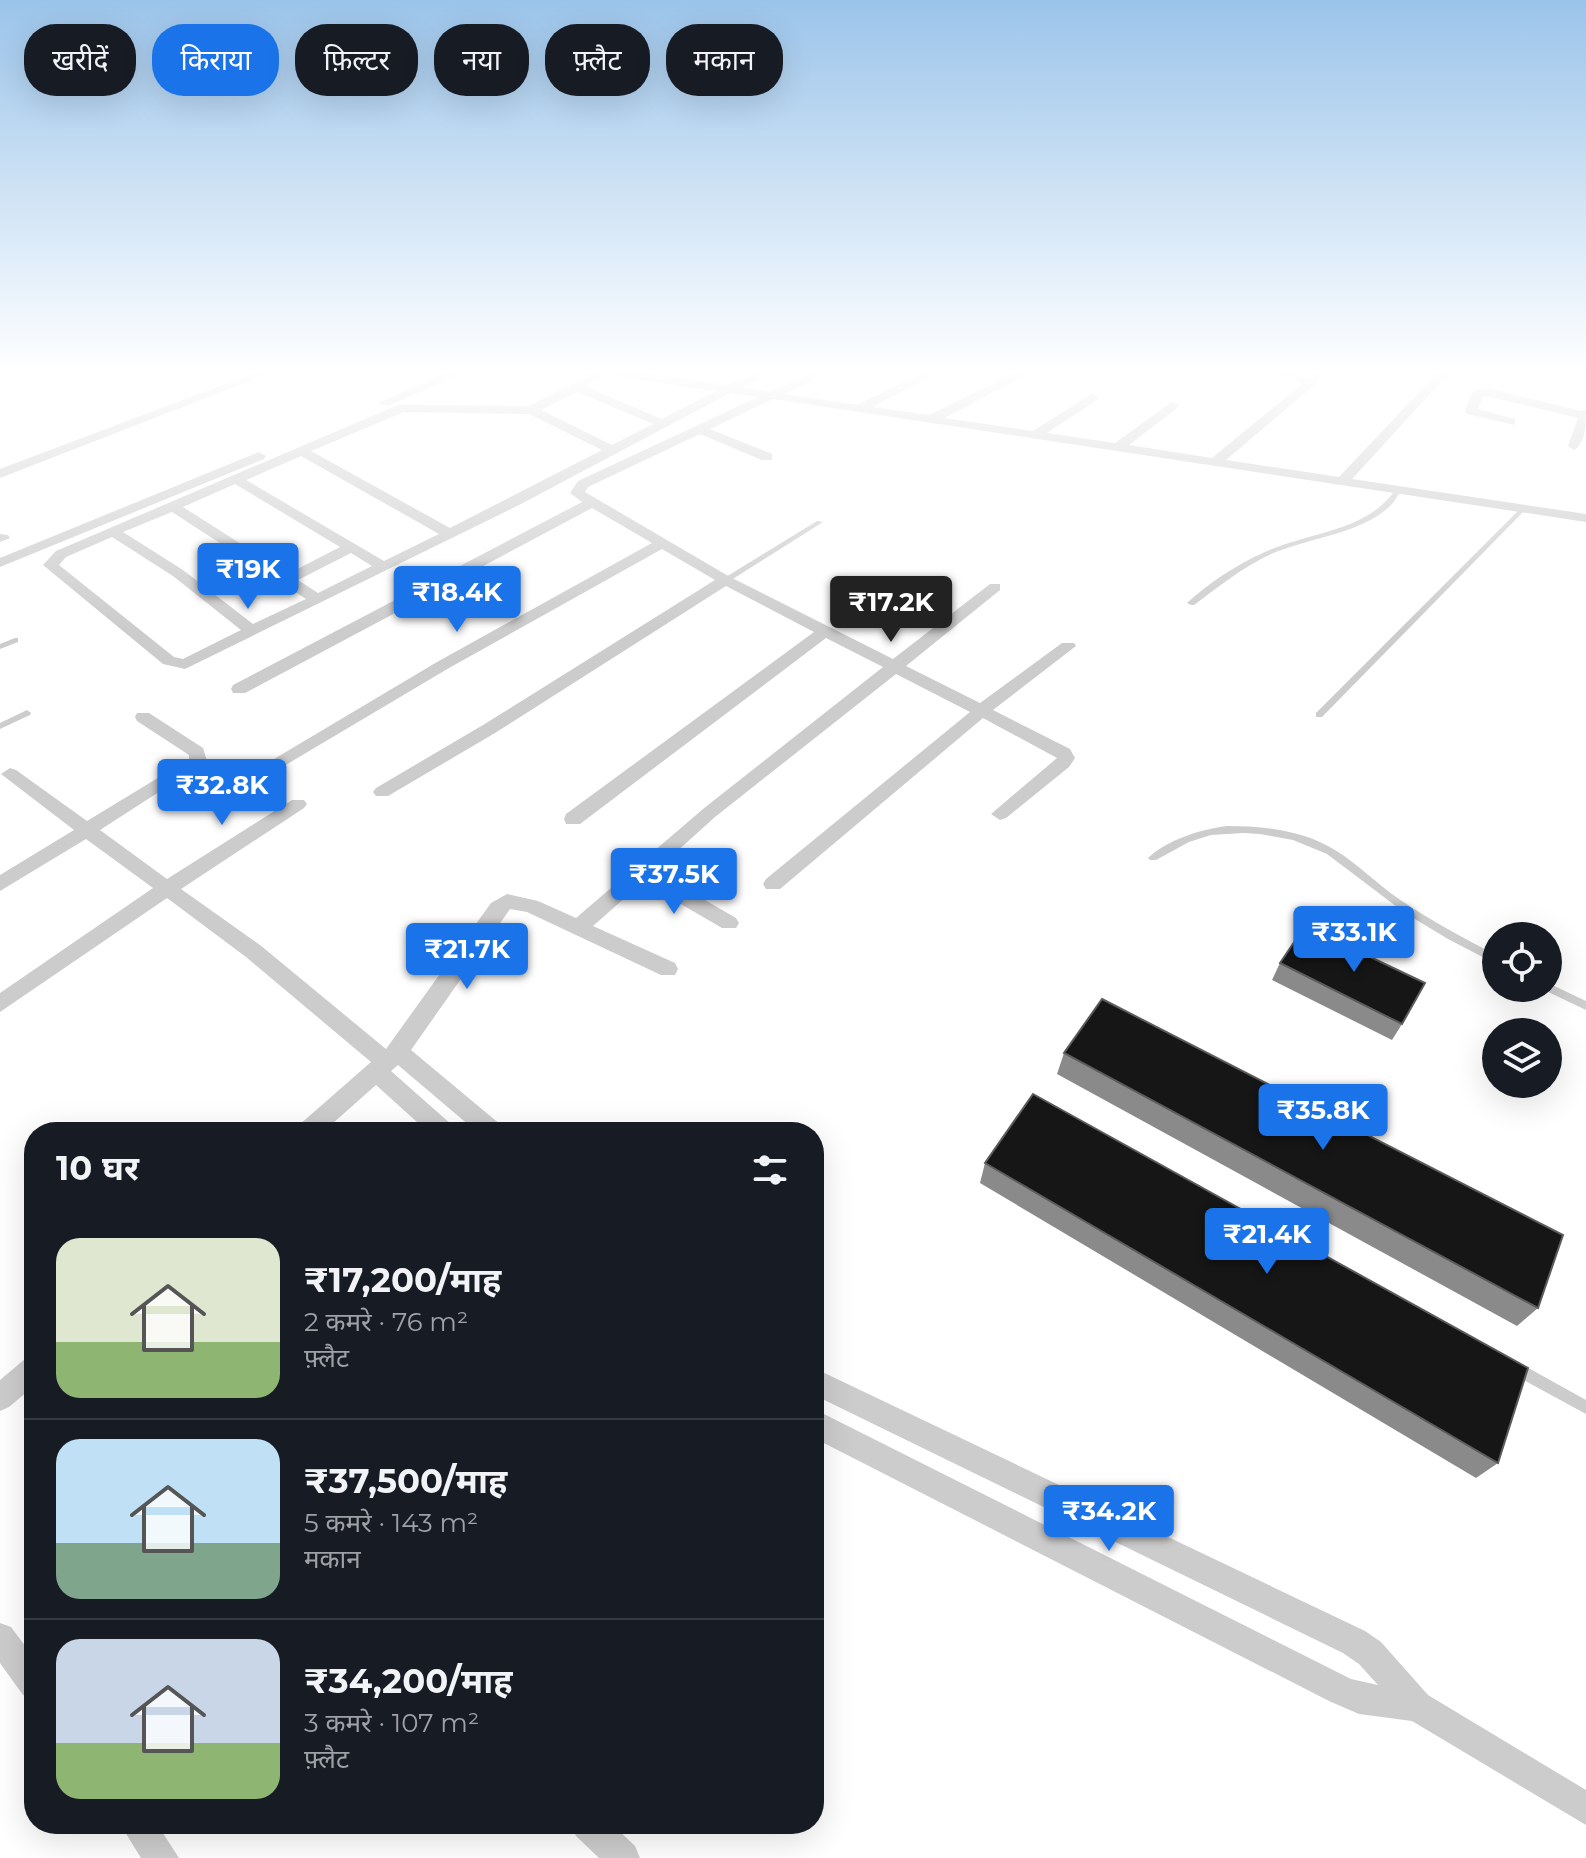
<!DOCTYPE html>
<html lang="hi">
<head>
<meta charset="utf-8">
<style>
  body { margin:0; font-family:Montserrat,"Noto Sans Devanagari",sans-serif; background:#242831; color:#f1f3f6; height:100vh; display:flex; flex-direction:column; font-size:30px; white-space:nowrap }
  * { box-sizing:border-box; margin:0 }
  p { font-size:26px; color:#9ea1a6 }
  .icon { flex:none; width:44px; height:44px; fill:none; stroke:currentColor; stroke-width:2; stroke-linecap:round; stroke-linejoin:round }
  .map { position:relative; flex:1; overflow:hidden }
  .panel { position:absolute; left:24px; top:1122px; width:800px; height:712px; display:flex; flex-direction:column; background:#171b24; border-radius:32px; box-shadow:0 8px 32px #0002 }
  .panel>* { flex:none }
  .top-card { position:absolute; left:24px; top:24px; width:800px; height:72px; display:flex; gap:16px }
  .tools { position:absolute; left:1482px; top:922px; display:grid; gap:16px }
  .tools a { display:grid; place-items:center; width:80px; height:80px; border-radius:50%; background:#171b24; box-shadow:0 8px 32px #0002; font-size:40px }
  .price { position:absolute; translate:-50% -68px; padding:0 18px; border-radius:8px; background:#1a73e8; color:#fff; font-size:26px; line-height:52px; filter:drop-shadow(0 2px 4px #0008) }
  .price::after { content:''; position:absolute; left:50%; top:48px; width:24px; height:18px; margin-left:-12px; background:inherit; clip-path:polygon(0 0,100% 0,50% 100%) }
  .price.active { background:#222; color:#fff }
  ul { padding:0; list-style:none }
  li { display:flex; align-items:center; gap:24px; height:200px; padding:0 32px }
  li+li { border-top:2px solid #363941 }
  li span { display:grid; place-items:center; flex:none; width:224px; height:160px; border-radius:24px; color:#555 }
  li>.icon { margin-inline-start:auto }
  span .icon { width:96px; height:96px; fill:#fffc; stroke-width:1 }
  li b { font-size:34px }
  h2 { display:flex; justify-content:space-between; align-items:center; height:96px; padding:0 32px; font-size:34px }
  .pill { padding:0 28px; border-radius:32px; background:#171b24; box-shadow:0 8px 32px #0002; font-size:28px; line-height:72px }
  .pill.active { background:#1a73e8; color:#fff }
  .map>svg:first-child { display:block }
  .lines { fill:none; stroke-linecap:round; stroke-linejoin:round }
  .lane { fill:#ccc; fill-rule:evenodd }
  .street { fill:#ccc; fill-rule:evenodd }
  .wall { fill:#8a8a8a }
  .building { fill:#161616; stroke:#5c5c5c; stroke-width:2 }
</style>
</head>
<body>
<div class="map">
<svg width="1586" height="1858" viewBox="0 0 1586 1858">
  <rect width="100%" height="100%" fill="#fff"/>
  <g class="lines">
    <g class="lane">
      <path d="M1396 489 1401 490C1398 495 1395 501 1391 505 1362 534 1308 538 1271 554 1243 567 1218 587 1194 605H1191L1187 603C1209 583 1237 564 1265 552 1308 532 1367 532 1396 489Z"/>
      <path d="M1521 508 1526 509 1322 717H1316V713Z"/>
      <path d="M817 521 823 522 728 582H725L721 580Z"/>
      <path d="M15 638H18V642L0 649V644Z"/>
      <path d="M27 710 31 713 30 715 0 729V723Z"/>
      <path d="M1227 826C1263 826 1303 830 1335 850 1358 864 1377 884 1399 899 1430 920 1463 938 1496 955V964L1448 939 1405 913 1327 854 1293 840 1260 834 1243 833 1211 835 1189 842 1156 860H1150L1148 858C1169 839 1199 830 1227 826Z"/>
      <path d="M1548 983 1586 1001V1010L1544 990 1543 988H1548Z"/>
      <path d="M1514 1360 1586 1400V1414L1509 1372 1507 1367 1509 1362Z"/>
    </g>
    <g class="street">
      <path d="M262 370H278L0 478V469Z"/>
      <path d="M454 370H470L388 406 378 403Z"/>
      <path d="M593 370H625L727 385 763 370H778L742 387 770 392 817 370H832L785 394 857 405 928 370H943L872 407 929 415 1021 370H1036L944 418 1033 431 1093 393 1099 397 1097 400 1047 433 1115 443 1173 401 1179 405 1177 408 1129 445 1212 458 1303 383 1260 370H1279L1310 378 1319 370H1332L1226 460 1339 477 1440 370H1452L1352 479 1586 514V522L773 399 710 429 772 454V460H762L700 434 588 487 585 492 730 577 893 659 990 584H1000V590L906 666 980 703 1062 643H1074L1076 646 993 710 1070 749 1075 758 1069 767 1006 818 1000 820 991 814 1057 758 983 718 780 889H766L763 884 766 879 970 712 896 674 715 817 655 871 736 918 739 923 736 928H722L643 882 593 926 675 963 678 969 675 975H661L527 912 510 909 411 1050 501 1125 504 1132H477L398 1065 391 1071 452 1125 455 1132H428L376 1085 323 1132H296L299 1125 371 1062 246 957 167 898 0 1012V993L153 888 86 839 0 891V875L74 830 1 774 10 768 16 770 87 821 189 759V755L137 721 135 717 137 713H149L203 748 207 761 100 830 167 879 292 800H304L307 804 304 808 181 889 260 945 386 1049 491 903 507 894 538 901 576 918 703 809 883 667 826 638 580 824H566L564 819 566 814 814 632 726 586 495 733 388 796H376L373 792 376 788 483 725 715 580 662 549 449 668 284 766H272L269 762 437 662 652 543 592 508 245 693H233L231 689 233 685 582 502 570 493 578 481 758 397 730 393 521 504 185 669 163 664 43 565 56 551 398 405 529 406 584 378ZM603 374 716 391 662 419 586 387ZM577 392 653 424 612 445 541 410ZM404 412 529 414 602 450 450 528 311 451ZM301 456 439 534 384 561 246 480ZM235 484 340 547 288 574 183 507ZM172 512 306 599 253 624 183 570 123 532ZM112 537 173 576 241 630 183 659 174 657 59 565 66 557ZM351 553 372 566 318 593 298 580Z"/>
      <path d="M1478 389H1491L1581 411 1586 409C1586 423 1586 443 1574 450L1568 446 1578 418 1491 397H1483L1478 409 1515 419V425L1467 414 1465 411 1472 393Z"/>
      <path d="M259 452 266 456 264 459 0 567V558Z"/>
      <path d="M0 534 8 535 10 538 0 542Z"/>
      <path d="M34 1355V1386L9 1407 0 1411V1380L25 1359Z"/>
      <path d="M814 1368 1365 1631 1381 1642 1428 1695 1586 1790V1825L1412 1721 1359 1714 1329 1701 814 1438V1409L1351 1679 1378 1685 1359 1664 1343 1653 814 1395Z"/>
      <path d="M0 1623 11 1627 34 1658V1700L23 1695 0 1663Z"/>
      <path d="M120 1824H157L179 1858H141Z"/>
      <path d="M571 1824H612L635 1846 640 1858H599L576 1836Z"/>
    </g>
  </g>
  <g class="wall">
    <path d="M1280 963 1402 1024 1392 1040 1272 980Z"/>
    <path d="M1064 1053 1538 1308 1517 1326 1057 1074Z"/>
    <path d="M985 1163 1498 1463 1476 1478 980 1183Z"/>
  </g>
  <g class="building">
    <path d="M1305 926 1425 983 1402 1024 1280 963Z"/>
    <path d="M1102 999 1563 1235 1538 1308 1064 1053Z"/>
    <path d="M1033 1094 1528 1368 1498 1463 985 1163Z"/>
  </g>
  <linearGradient id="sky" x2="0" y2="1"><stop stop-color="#9bc4ea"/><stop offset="0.59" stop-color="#fff"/><stop offset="1" stop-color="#fff" stop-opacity="0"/></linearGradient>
  <rect width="1586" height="630" fill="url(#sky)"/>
</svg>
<div class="tools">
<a><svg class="icon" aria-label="locate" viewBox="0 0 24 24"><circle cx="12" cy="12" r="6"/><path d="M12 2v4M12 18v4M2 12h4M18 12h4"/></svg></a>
<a><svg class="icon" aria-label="layers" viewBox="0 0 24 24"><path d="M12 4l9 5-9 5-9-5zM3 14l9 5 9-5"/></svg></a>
</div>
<b class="price" style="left:248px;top:611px">₹19K</b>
<b class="price" style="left:457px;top:634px">₹18.4K</b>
<b class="price active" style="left:891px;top:644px">₹17.2K</b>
<b class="price" style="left:222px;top:827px">₹32.8K</b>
<b class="price" style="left:674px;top:916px">₹37.5K</b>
<b class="price" style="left:1354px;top:974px">₹33.1K</b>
<b class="price" style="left:467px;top:991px">₹21.7K</b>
<b class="price" style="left:1323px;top:1152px">₹35.8K</b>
<b class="price" style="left:1267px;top:1276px">₹21.4K</b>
<b class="price" style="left:1109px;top:1553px">₹34.2K</b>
<div class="top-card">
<a class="pill">खरीदें</a>
<a class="pill active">किराया</a>
<a class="pill">फ़िल्टर</a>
<a class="pill">नया</a>
<a class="pill">फ़्लैट</a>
<a class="pill">मकान</a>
</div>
<section class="panel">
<h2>10 घर<svg class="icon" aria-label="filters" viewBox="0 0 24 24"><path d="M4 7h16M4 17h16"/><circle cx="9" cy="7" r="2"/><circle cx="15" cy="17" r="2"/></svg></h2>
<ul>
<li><span style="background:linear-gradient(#dfe7d0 65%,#8fb573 0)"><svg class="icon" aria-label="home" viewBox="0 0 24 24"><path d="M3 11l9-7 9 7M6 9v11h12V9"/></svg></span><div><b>₹17,200/माह</b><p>2 कमरे · 76 m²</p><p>फ़्लैट</p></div></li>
<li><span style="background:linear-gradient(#bfe0f5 65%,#7fa58c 0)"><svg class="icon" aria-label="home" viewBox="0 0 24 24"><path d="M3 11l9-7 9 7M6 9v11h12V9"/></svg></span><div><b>₹37,500/माह</b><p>5 कमरे · 143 m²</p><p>मकान</p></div></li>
<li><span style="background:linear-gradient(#c9d6e8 65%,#8fb573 0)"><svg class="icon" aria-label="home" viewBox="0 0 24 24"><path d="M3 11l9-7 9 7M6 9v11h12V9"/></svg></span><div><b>₹34,200/माह</b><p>3 कमरे · 107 m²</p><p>फ़्लैट</p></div></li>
</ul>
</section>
</div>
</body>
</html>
